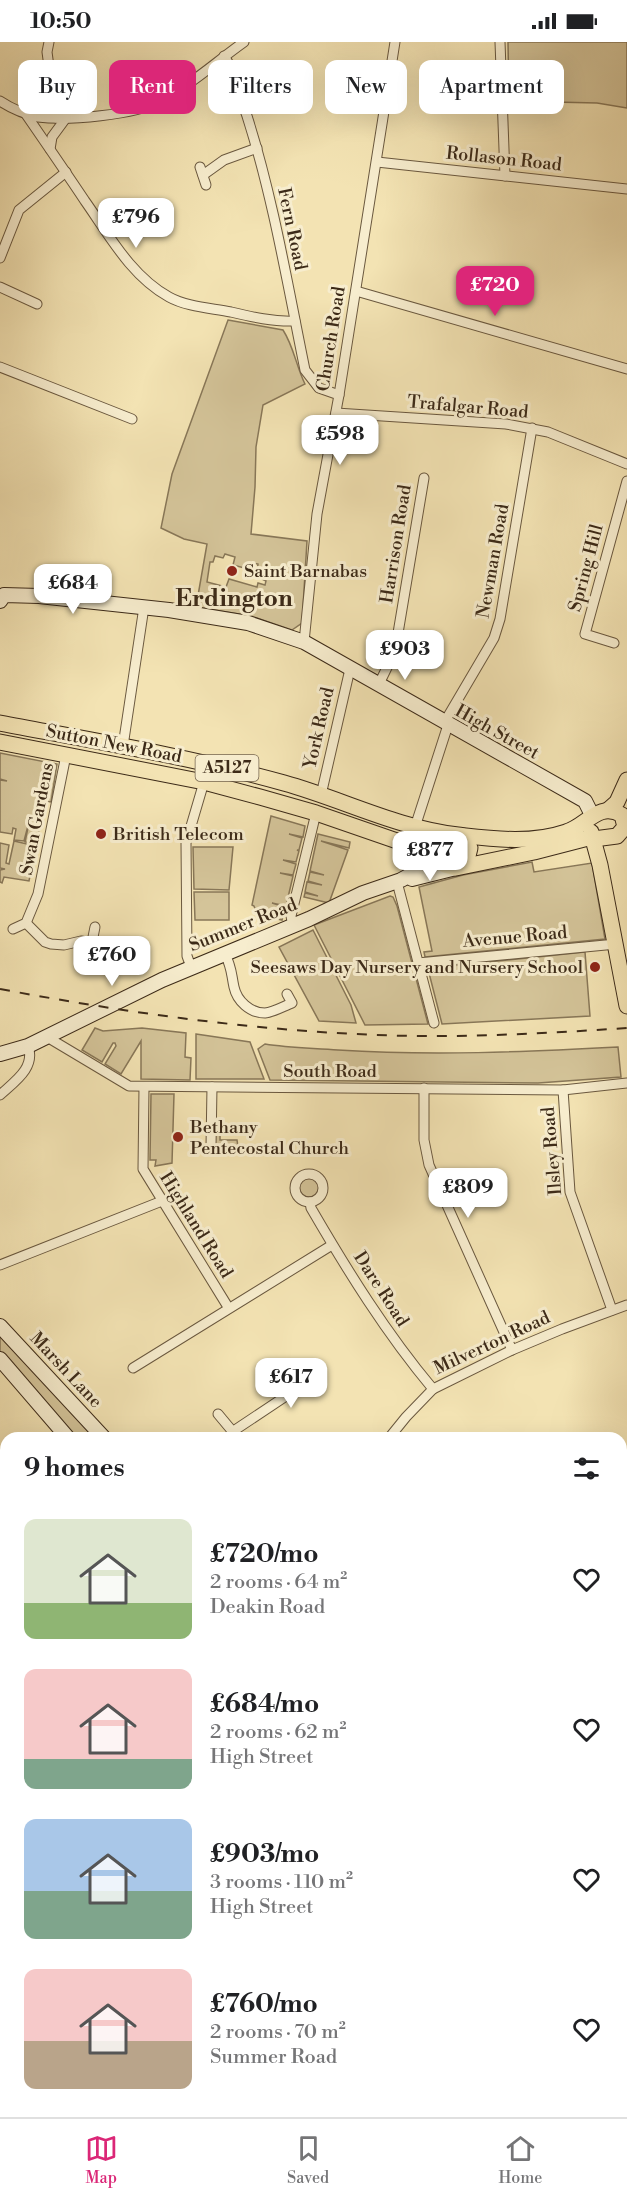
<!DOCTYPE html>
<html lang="en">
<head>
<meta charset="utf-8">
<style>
  body { margin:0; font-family:"Libre Bodoni",serif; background:#f2f2f2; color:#202124; height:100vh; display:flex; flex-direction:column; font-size:22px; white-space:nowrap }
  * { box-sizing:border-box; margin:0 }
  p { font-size:20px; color:#757577 }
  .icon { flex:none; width:33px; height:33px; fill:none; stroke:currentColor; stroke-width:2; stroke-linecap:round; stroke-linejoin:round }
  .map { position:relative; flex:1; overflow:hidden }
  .drawer { position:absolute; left:0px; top:1390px; width:627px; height:686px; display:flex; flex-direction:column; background:#fff; border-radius:18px 18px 0 0; box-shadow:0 6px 24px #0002 }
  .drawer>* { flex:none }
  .guide { position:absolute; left:18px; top:18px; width:591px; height:54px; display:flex; gap:12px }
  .price { position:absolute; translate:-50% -51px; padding:0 14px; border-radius:12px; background:#fff; color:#222; font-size:20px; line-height:39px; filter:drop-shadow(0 2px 3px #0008) }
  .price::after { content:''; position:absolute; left:50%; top:36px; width:18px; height:14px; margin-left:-9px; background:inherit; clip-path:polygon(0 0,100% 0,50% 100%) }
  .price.active { background:#db2777; color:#fff }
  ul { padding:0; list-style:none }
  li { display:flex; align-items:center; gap:18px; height:150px; padding:0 24px }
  li span { display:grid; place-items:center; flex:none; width:168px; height:120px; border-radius:12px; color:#555 }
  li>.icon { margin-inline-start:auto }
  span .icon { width:72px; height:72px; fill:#fffc; stroke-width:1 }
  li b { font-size:26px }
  h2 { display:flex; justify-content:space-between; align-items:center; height:72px; padding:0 24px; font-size:26px }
  .tag { padding:0 21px; border-radius:12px; background:#fff; box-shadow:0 6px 24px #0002; font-size:21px; line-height:54px }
  .tag.active { background:#db2777; color:#fff }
  .status { display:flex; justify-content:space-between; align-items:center; height:42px; padding:0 30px; background:#fff; direction:ltr }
  .status svg { height:16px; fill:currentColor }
  .dock { display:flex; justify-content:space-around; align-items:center; height:84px; border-top:2px solid #e0e0e0; background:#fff; font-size:16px; color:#757577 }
  .dock a { display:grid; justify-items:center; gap:3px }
  .dock .active { color:#db2777 }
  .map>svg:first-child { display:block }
  .green { fill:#d4c499; stroke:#887758; stroke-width:1.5; fill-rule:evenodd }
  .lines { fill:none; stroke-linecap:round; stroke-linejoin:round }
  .stream { stroke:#857355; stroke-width:2 }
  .street-casing { stroke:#6a583f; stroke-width:11 }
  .secondary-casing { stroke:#3c2a18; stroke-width:16 }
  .primary-casing { stroke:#3c2a18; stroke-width:17 }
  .street { stroke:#f7edce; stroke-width:9 }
  .secondary { stroke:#f7edce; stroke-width:14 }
  .primary { stroke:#f3e3b3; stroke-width:15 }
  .rail { stroke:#3c2a18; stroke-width:2; stroke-dasharray:10 10; stroke-linecap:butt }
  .poi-dot { fill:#8f2418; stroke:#f7edce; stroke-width:2 }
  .labels { text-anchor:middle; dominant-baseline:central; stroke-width:6; stroke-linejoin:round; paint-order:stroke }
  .shield { fill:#f7edce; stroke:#74644f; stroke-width:1.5 }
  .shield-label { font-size:16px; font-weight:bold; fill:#3c2a18 }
  .street-label { font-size:18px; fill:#3c2a18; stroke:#f7edce }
  .poi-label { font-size:18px; fill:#3c2a18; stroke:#f7edce; text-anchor:start }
  .district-label { font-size:24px; font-weight:bold; fill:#3c2a18; stroke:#f7edce }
</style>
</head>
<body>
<div class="status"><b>10:50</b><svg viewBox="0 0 49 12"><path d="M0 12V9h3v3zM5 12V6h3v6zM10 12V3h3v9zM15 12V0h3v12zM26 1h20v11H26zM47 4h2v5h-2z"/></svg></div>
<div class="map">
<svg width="627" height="2075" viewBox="0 0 627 2075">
  <rect width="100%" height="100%" fill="#f3e3b3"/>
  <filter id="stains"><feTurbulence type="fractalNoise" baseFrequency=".00333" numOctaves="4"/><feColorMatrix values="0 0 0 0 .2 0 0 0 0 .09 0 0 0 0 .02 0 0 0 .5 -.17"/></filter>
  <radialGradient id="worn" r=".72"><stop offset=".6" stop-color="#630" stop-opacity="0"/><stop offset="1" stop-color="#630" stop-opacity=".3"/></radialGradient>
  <g class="green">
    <path d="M508 0H627V66L597 61 509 59Z"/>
    <path d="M228 278 283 288C294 305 296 324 305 342L263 363 256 405 255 445 251 492 307 499 302 581 292 588 251 574 196 565 207 502 184 497 161 486 172 432ZM225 512 235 515 233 523 252 528 253 521 258 522 257 530 263 532 262 537 266 539 265 543 258 541 257 545 229 537 226 545 207 540 210 520H213L215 514 223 516Z"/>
    <path d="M0 711 46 720 43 739 47 720 57 722 51 760 45 759 36 802 25 800 30 776 24 799 14 798 16 787 13 786 12 792 0 790V738L7 739 0 737Z"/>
    <path d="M271 774 305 784 303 795 289 792 302 796 299 808H297L299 809 296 820 283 818 296 822 293 833 280 831 293 834 286 864 272 861 285 865 282 878 257 872 254 864 252 863Z"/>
    <path d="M318 792 350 800 349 806 321 799 348 808 329 861 304 855 305 851 318 854 305 850 307 840 322 843 308 839 310 830 324 833 310 829Z"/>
    <circle cx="452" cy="809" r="10"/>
    <path d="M14 799 36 804 29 839 4 835 2 841 0 840V828L5 827 0 826V801L9 803 6 821 9 822Z"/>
    <path d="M193 805H233L229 848 194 847Z"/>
    <path d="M532 820 534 830 592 821 605 897 425 915 424 910 432 909 419 845 463 833Z"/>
    <path d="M194 850H229V878H195Z"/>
    <path d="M390 854 393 855 397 864 428 982 365 983 314 883Z"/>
    <path d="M313 888 351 963 356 981 319 979 279 905Z"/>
    <path d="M585 910 590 974 442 982 429 931 431 926Z"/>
    <path d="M95 986 103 989 142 986 186 991 185 1015 191 1016 190 1038 141 1037V999L121 1032 105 1022 116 1004 115 1001H113L102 1020 82 1008Z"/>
    <path d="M196 992 250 1000 264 1037H196Z"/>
    <path d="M265 1002C289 1006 314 1006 338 1008 432 1014 524 1010 618 1005L621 1035 538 1041 270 1038 258 1007Z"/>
    <path d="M151 1052H174L172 1121 155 1124 156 1118H150Z"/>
    <path d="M212 1092H220V1098H237L239 1112 211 1113Z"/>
    <circle cx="309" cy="1145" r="10"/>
    <path d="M0 1292 98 1396H73L0 1313Z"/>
    <path d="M0 1413 6 1417V1644L0 1630Z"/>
    <path d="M6 2017V2070H135L127 2075H0V2019Z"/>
    <path d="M173 2070H343L344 2075H175Z"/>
  </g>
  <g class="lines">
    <path class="stream" d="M251 2070 253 2075"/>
    <g class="street-casing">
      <g id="street">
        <path d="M49 0 47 10 56 76"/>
        <path d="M500 0 505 134"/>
        <path d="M224 14C236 31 240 55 247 74 273 155 288 245 305 328L319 346 339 353"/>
        <path d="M0 59C12 67 24 72 38 75 67 79 135 73 161 59 190 44 217 19 244 0"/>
        <path d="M25 71C45 100 65 129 85 159 109 193 131 234 169 255 187 265 211 266 231 270 252 275 274 280 295 279"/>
        <path d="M50 107 52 95 66 76"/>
        <path d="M377 120 627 147"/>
        <path d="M200 125 206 143"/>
        <path d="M203 133 224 118 257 106"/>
        <path d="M0 216 19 168 66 130"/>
        <path d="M0 245 37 262"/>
        <path d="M356 249 627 327"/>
        <path d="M0 325 132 377"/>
        <path d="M336 371 506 382 548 390 627 422"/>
        <path d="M304 600 317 472 339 353 395 0"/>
        <path d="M614 601 585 592 627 439"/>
        <path d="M379 642 395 609 424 436"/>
        <path d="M444 681 494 596 500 577 532 386"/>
        <path d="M123 704 144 565"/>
        <path d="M321 753 350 627"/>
        <path d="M415 785 448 683"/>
        <path d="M397 840 434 981"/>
        <path d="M26 881 45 900 51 902 64 903 81 899 102 903"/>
        <path d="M293 884 291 874 316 771"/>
        <path d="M13 887 26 881 38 852 66 713"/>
        <path d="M92 900 95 885"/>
        <path d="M225 912C232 926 231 931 234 945 237 959 250 971 265 971 274 970 284 964 292 961L287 952"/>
        <path d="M418 921 616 902"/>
        <path d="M191 925 187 914 186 801 204 740"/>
        <path d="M47 995 129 1044 563 1048 627 1041"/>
        <path d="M144 1045 143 1127 228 1265"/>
        <path d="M424 1046V1098L429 1123 512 1308"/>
        <path d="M563 1048 570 1150 612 1268"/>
        <path d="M0 1053C14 1040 36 1026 28 1004"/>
        <path d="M211 1104 212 1045"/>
        <circle cx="309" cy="1146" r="14"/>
        <path d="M310 1160 311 1166C347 1228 386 1291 433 1347"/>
        <path d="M0 1223 162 1159"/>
        <path d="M133 1326 332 1203"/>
        <path d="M218 1372 238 1396"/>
        <path d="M232 1390 307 1340 300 1329"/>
        <path d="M389 1396 406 1375 433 1347 512 1308 562 1287 627 1263"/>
        <path d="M621 1601 627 1600"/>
        <path d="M0 1785H6"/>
        <path d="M621 1790 627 1782"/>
        <path d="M397 2070 398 2075"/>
        <path d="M581 2070 591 2075"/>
      </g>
    </g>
    <g class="secondary-casing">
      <g id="secondary">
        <path d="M0 559 4 553 39 554 169 568 248 581 304 600 585 759 592 773"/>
        <path d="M412 837 456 826"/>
        <path d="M0 1012 28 1004 162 938 309 877 363 851 401 838 425 825 434 814"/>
        <path d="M0 1284 104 1396"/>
        <path d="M0 1317 68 1396"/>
        <path d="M621 1943 627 1945"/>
        <path d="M621 1964 627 1967"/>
      </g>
    </g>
    <g class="primary-casing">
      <g id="primary">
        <path d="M0 681C95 699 191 715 284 741 342 757 397 786 458 793 494 797 531 802 566 790 587 784 598 759 622 773L625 785 617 794 594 797"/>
        <path d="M0 700 204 740 260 755 316 771 426 809 445 823 456 826 534 810 592 795"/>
        <path d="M608 768 617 760 627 738"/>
        <path d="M591 790 600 823 627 964"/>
        <path d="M462 824 467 818 470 806 463 794"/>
      </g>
    </g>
    <use href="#street" class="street"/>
    <use href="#secondary" class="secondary"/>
    <use href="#primary" class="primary"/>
    <path class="rail" d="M0 947C118 969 235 986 355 992 446 997 537 992 627 986"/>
  </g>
  <g class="poi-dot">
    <circle cx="232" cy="529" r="6"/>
    <circle cx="101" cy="792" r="6"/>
    <circle cx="595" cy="925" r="6"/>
    <circle cx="178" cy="1095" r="6"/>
  </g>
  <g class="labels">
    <rect class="shield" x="195.5" y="713" width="63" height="26" rx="4.5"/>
    <g class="shield-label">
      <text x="227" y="726">A5127</text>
    </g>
    <g class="street-label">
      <text transform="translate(504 117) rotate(6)">Rollason Road</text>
      <text transform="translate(292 187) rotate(78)">Fern Road</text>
      <text transform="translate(331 297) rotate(-81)">Church Road</text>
      <text transform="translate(468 365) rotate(5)">Trafalgar Road</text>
      <text transform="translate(396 502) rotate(-81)">Harrison Road</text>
      <text transform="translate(493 519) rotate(-80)">Newman Road</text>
      <text transform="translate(586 526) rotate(-75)">Spring Hill</text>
      <text transform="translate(319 686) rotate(-77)">York Road</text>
      <text transform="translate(497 690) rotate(29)">High Street</text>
      <text transform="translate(114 702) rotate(11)">Sutton New Road</text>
      <text transform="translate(37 777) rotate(-79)">Swan Gardens</text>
      <text transform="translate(243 883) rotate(-22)">Summer Road</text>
      <text transform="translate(515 895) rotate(-5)">Avenue Road</text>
      <text x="330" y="1029">South Road</text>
      <text transform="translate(552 1109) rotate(-95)">Ilsley Road</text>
      <text transform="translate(196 1183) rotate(58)">Highland Road</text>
      <text transform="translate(381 1247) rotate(57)">Dare Road</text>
      <text transform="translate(492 1301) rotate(-25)">Milverton Road</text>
      <text transform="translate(66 1328) rotate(47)">Marsh Lane</text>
    </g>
    <g class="poi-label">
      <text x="244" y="529">Saint Barnabas</text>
      <text x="113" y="792">British Telecom</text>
      <text x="583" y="925" text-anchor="end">Seesaws Day Nursery and Nursery School</text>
      <text x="190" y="1085">Bethany<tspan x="190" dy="21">Pentecostal Church</tspan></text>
    </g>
    <g class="district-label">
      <text x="234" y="557">Erdington</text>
    </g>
  </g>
  <rect width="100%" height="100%" filter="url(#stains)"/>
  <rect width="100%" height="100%" fill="url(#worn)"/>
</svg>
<b class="price" style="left:136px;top:207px">£796</b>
<b class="price active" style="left:495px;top:275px">£720</b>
<b class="price" style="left:340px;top:424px">£598</b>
<b class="price" style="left:73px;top:573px">£684</b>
<b class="price" style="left:405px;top:639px">£903</b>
<b class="price" style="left:430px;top:840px">£877</b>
<b class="price" style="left:112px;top:945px">£760</b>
<b class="price" style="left:468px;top:1177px">£809</b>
<b class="price" style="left:291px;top:1367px">£617</b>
<div class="guide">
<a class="tag">Buy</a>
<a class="tag active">Rent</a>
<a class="tag">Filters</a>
<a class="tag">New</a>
<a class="tag">Apartment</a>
</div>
<section class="drawer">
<h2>9 homes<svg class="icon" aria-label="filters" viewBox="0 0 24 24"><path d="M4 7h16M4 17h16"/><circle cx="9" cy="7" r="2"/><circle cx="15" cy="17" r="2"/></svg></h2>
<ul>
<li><span style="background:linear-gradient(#dfe7d0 70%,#8fb573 0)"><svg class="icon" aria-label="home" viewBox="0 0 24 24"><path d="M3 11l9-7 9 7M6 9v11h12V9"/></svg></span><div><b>£720/mo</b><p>2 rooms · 64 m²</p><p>Deakin Road</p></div><svg class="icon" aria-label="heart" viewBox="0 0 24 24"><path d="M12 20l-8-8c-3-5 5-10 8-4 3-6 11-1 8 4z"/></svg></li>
<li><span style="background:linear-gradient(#f6c9c9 75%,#7fa58c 0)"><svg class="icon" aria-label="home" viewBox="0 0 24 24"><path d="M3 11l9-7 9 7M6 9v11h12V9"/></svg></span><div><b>£684/mo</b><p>2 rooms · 62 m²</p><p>High Street</p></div><svg class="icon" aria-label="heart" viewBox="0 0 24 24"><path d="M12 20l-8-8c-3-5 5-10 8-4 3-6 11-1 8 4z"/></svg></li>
<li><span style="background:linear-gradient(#a9c7e8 60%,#7fa58c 0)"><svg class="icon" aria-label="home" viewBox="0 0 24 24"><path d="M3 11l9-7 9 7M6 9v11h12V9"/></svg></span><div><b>£903/mo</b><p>3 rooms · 110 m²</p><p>High Street</p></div><svg class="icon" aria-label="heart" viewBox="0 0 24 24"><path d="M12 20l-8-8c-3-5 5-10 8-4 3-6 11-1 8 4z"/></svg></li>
<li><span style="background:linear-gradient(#f6c9c9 60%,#b9a48a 0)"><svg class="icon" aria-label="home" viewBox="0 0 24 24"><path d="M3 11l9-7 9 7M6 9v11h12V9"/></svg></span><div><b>£760/mo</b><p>2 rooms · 70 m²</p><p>Summer Road</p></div><svg class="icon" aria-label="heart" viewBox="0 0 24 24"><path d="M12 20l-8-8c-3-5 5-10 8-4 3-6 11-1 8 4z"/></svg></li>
</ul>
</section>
</div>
<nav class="dock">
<a class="active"><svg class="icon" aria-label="map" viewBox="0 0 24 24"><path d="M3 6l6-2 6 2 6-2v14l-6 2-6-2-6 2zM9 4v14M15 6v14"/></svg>Map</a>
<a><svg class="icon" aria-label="saved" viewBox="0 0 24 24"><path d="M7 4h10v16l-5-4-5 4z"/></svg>Saved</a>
<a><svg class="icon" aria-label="home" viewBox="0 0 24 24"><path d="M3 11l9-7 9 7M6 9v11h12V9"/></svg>Home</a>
</nav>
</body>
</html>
